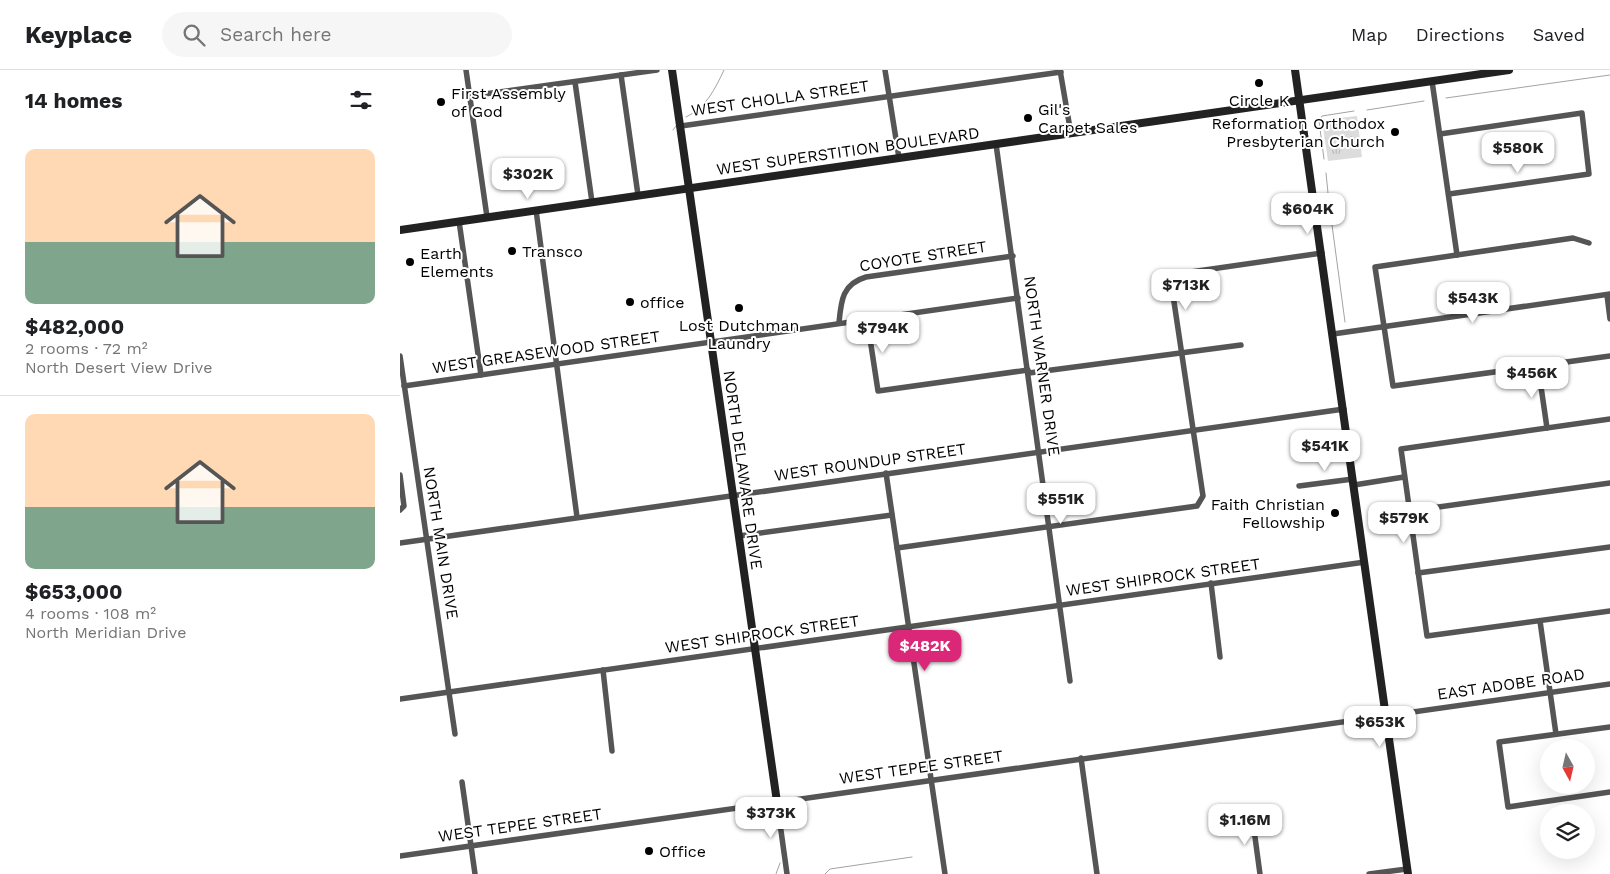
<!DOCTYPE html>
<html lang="en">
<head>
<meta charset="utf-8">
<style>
  body { margin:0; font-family:"Work Sans",sans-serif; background:#f6f6f6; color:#202124; height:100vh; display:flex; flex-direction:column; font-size:19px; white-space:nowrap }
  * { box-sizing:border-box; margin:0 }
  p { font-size:16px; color:#757577 }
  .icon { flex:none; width:28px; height:28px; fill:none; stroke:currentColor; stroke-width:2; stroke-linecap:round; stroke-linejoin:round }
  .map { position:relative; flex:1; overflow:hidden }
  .details { display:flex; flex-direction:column; background:#fff; width:400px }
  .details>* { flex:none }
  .needle { width:32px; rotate:172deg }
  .fabs { position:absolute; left:1140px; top:669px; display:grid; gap:10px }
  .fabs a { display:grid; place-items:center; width:55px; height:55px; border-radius:50%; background:#fff; box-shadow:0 5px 20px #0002; font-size:25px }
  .price { position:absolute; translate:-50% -42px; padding:0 11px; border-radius:10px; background:#fff; color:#222; font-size:16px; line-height:32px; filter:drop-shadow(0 1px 2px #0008) }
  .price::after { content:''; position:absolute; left:50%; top:30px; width:15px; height:11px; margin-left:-8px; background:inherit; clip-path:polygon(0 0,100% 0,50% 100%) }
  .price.selected { background:#db2777; color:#fff }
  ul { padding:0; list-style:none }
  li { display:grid; align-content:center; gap:10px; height:265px; padding:0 25px }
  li+li { border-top:1px solid #e0e0e0 }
  li span { display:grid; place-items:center; height:155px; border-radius:10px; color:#555 }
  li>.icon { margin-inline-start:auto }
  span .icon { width:90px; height:90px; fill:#fffc; stroke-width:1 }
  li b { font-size:21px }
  h2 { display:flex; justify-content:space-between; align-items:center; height:60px; padding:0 25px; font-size:21px }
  header { display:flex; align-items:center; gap:30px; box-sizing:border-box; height:70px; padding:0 25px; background:#fff; border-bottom:1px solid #e0e0e0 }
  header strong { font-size:24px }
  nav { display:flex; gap:28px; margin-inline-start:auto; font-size:18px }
  .search { width:350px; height:45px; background:#f6f6f6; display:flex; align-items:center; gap:12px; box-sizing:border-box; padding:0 18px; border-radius:28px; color:#757577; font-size:19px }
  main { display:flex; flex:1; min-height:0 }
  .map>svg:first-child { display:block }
  .grass { fill:url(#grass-tufts) }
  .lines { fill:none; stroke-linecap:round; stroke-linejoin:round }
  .stream { stroke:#a3a3a3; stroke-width:1 }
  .street { stroke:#555; stroke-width:5.5 }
  .secondary { stroke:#222; stroke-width:8 }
  .poi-dot { fill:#000; stroke:#fff; stroke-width:2 }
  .labels { text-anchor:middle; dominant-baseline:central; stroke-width:4; stroke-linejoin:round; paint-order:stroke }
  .poi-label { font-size:16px; fill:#000; stroke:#fff; text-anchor:start }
  .street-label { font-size:16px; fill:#000; stroke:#fff }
</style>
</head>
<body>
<header>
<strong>Keyplace</strong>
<div class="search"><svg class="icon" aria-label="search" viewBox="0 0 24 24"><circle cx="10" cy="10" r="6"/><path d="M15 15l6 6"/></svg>Search here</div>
<nav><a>Map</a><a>Directions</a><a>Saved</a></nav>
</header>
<main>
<section class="details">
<h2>14 homes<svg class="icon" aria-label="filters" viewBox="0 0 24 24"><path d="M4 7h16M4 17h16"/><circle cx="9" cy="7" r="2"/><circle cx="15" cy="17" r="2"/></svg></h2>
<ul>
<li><span style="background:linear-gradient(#ffd9b3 60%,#7fa58c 0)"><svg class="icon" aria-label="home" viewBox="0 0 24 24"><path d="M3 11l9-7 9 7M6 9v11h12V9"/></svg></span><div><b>$482,000</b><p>2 rooms · 72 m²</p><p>North Desert View Drive</p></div></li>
<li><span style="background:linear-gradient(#ffd9b3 60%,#7fa58c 0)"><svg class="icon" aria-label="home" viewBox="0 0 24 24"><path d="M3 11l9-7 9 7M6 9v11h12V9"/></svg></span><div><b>$653,000</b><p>4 rooms · 108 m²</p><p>North Meridian Drive</p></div></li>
</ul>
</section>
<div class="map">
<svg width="1210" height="804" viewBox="0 0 1210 804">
  <defs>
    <pattern id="grass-tufts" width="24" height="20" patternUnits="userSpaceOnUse" patternTransform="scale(1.25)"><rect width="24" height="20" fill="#dcdcdc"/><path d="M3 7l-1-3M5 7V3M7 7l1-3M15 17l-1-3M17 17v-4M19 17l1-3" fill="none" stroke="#bbb"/></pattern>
  </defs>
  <rect width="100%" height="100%" fill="#fff"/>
  <path class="grass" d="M957 46 962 87 928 91 922 50Z"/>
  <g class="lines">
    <g class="stream">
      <path d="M1046 28 1210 5"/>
      <path d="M967 40 1024 31"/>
      <path d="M286 47C306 38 315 19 324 0"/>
      <path d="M273 60 276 56"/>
      <path d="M924 89 919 51 922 46 954 41"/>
      <path d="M926 103 930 143"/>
      <path d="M932 155 945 252"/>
      <path d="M376 804 380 793"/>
      <path d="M425 804 430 799 512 787"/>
    </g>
    <g class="street">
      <path d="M66 0 87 147"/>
      <path d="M485 0 499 88"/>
      <path d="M660 0 671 64"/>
      <path d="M221 5 238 125"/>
      <path d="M1032 11 1057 185"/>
      <path d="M175 12 192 132"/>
      <path d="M70 26 257 0"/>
      <path d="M281 56 661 2"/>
      <path d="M1040 64 1182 43 1189 104 1049 124"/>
      <path d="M596 74 670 611"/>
      <path d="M136 140 177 447"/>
      <path d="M59 151 81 305"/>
      <path d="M1189 173 1173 168 975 197 993 316 1210 286"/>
      <path d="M1207 225 1210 249"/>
      <path d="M467 249 478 321 628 300"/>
      <path d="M439 253C441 231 442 214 466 207L613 186"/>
      <path d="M933 264 1210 224"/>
      <path d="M0 286 55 664"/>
      <path d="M1138 296 1147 358"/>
      <path d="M629 303 841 275"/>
      <path d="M4 316 618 228"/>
      <path d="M1210 349 1001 379 1027 566 1210 541"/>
      <path d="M486 403 545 804"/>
      <path d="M0 405 4 436 0 440"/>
      <path d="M954 415 1004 407"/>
      <path d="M899 416 953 409"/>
      <path d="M1010 441 1210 413"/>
      <path d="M339 466 492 445"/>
      <path d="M0 473 944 339"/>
      <path d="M497 478 797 436 803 426 770 205 922 183"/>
      <path d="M1018 503 1210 477"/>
      <path d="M811 513 820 587"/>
      <path d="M1140 551 1156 664"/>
      <path d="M203 600 212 681"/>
      <path d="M0 629 965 492"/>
      <path d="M1210 657 1099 672 1108 737 1210 722"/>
      <path d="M681 688 697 804"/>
      <path d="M62 712 75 804"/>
      <path d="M377 732 387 804"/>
      <path d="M852 745 860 804"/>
      <path d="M0 786 1210 614"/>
      <path d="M969 804 1007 799"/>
    </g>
    <g class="secondary">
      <path d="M272 0 377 732"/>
      <path d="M895 0 1008 804"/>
      <path d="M0 160 1109 0"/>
    </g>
  </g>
  <g class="poi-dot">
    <circle cx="859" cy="13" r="5"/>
    <circle cx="41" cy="32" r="5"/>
    <circle cx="628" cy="48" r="5"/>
    <circle cx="995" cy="62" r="5"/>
    <circle cx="112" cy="181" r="5"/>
    <circle cx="10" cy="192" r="5"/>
    <circle cx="230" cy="232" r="5"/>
    <circle cx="339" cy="238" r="5"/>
    <circle cx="935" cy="443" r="5"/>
    <circle cx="249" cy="781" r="5"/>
  </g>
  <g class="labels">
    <g class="poi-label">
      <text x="51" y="23">First Assembly<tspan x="51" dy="18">of God</tspan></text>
      <text x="859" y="30" text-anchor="middle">Circle K</text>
      <text x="638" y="39">Gil's<tspan x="638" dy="18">Carpet Sales</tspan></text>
      <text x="985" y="53" text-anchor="end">Reformation Orthodox<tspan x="985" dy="18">Presbyterian Church</tspan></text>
      <text x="122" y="181">Transco</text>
      <text x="20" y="183">Earth<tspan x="20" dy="18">Elements</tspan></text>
      <text x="240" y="232">office</text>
      <text x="339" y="255" text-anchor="middle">Lost Dutchman<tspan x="339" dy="18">Laundry</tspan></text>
      <text x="925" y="434" text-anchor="end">Faith Christian<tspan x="925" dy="18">Fellowship</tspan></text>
      <text x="259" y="781">Office</text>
    </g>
    <g class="street-label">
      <text transform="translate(380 28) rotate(-8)">WEST CHOLLA STREET</text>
      <text transform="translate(448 81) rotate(-8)">WEST SUPERSTITION BOULEVARD</text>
      <text transform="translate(523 186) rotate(-9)">COYOTE STREET</text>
      <text transform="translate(146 282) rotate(-8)">WEST GREASEWOOD STREET</text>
      <text transform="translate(642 296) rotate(82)">NORTH WARNER DRIVE</text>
      <text transform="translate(470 392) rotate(-8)">WEST ROUNDUP STREET</text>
      <text transform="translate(343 400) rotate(82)">NORTH DELAWARE DRIVE</text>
      <text transform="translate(41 473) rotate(81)">NORTH MAIN DRIVE</text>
      <text transform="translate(763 507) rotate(-8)">WEST SHIPROCK STREET</text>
      <text transform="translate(362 564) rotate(-8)">WEST SHIPROCK STREET</text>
      <text transform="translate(1111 614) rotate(-8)">EAST ADOBE ROAD</text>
      <text transform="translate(521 697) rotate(-8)">WEST TEPEE STREET</text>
      <text transform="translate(120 755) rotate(-8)">WEST TEPEE STREET</text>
    </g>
  </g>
</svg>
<div class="fabs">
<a><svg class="needle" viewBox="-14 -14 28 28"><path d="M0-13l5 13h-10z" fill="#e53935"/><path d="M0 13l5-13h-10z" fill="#757577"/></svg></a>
<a><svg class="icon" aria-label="layers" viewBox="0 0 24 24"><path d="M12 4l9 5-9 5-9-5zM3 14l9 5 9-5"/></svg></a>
</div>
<b class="price" style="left:1118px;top:104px">$580K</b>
<b class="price" style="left:128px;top:130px">$302K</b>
<b class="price" style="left:908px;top:165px">$604K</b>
<b class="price" style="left:786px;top:241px">$713K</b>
<b class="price" style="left:1073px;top:254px">$543K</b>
<b class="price" style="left:483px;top:284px">$794K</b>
<b class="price" style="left:1132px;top:329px">$456K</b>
<b class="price" style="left:925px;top:402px">$541K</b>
<b class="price" style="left:661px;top:455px">$551K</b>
<b class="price" style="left:1004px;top:474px">$579K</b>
<b class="price selected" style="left:525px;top:602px">$482K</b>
<b class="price" style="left:980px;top:678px">$653K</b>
<b class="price" style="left:371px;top:769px">$373K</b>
<b class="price" style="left:845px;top:776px">$1.16M</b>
</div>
</main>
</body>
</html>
